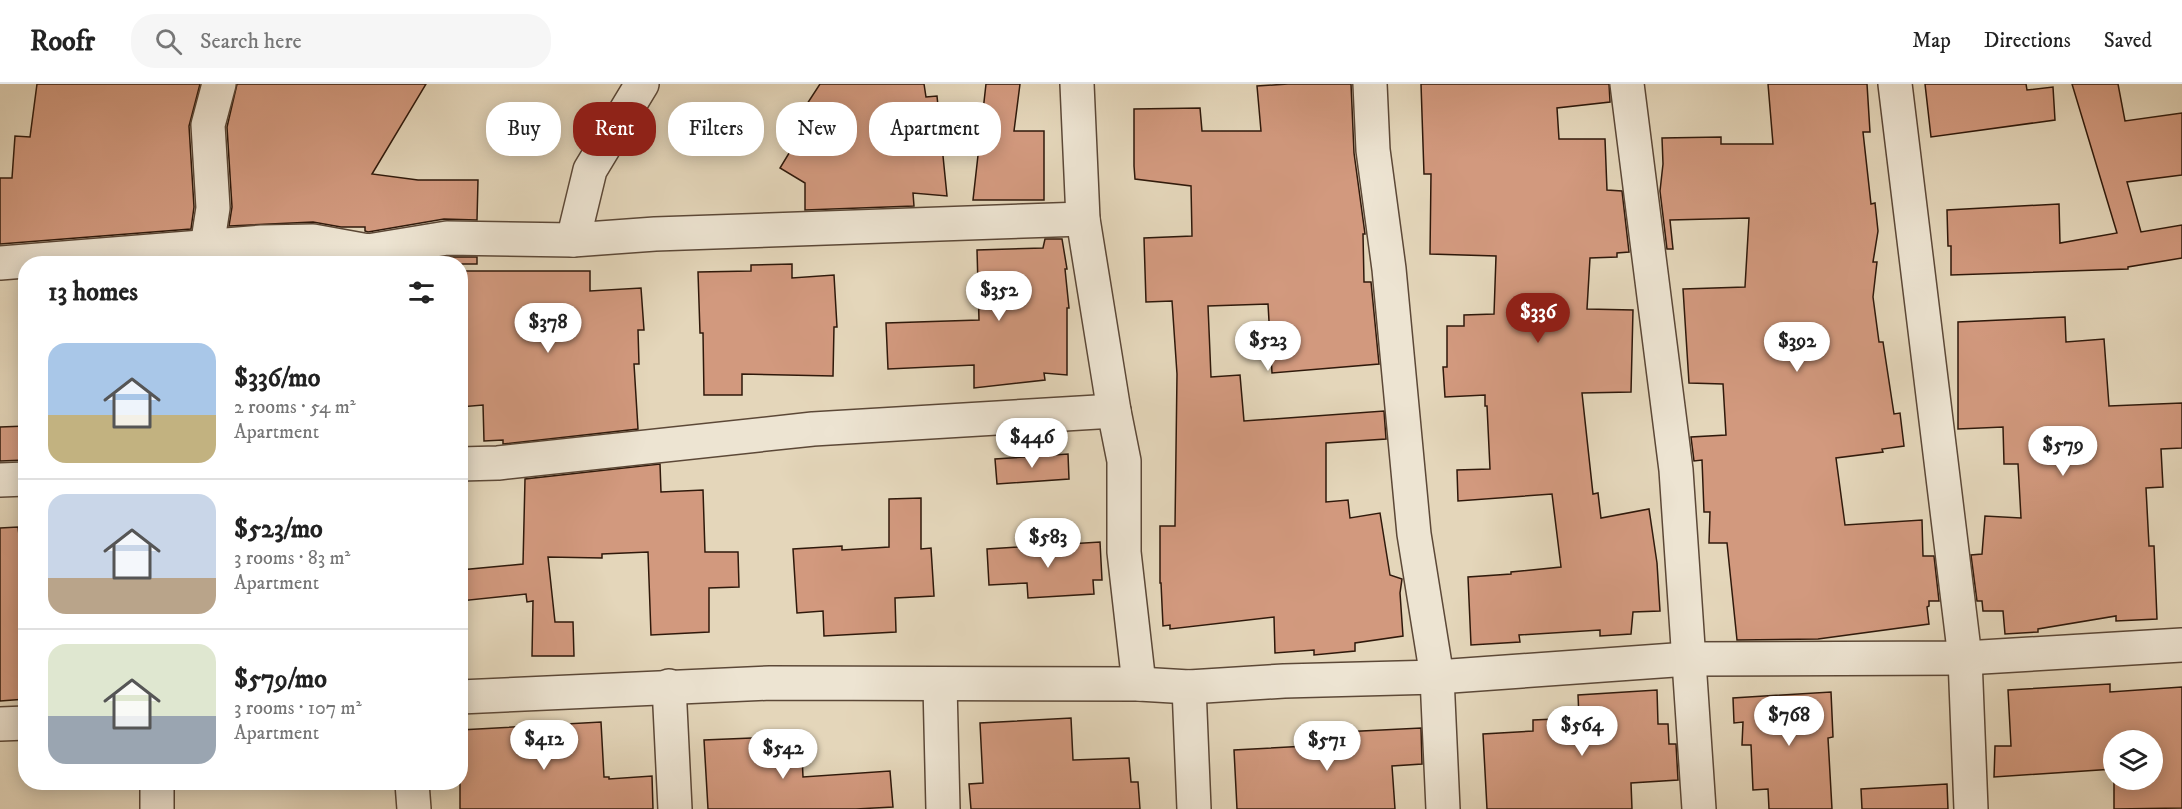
<!DOCTYPE html>
<html lang="en">
<head>
<meta charset="utf-8">
<style>
  body { margin:0; font-family:"IM FELL DW Pica",serif; background:#f6f6f6; color:#222; height:100vh; display:flex; flex-direction:column; font-size:22px; white-space:nowrap }
  * { box-sizing:border-box; margin:0 }
  p { font-size:20px; color:#767676 }
  .icon { flex:none; width:33px; height:33px; fill:none; stroke:currentColor; stroke-width:2; stroke-linecap:round; stroke-linejoin:round }
  .map { position:relative; flex:1; overflow:hidden }
  .drawer { position:absolute; left:18px; top:172px; width:450px; height:534px; display:flex; flex-direction:column; background:#fff; border-radius:24px; box-shadow:0 3px 15px #0003 }
  .drawer>* { flex:none }
  .top-card { position:absolute; left:486px; top:18px; width:570px; height:54px; display:flex; gap:12px }
  .controls { position:absolute; left:2103px; top:646px; display:grid; gap:12px }
  .controls a { display:grid; place-items:center; width:60px; height:60px; border-radius:50%; background:#fff; box-shadow:0 3px 15px #0003; font-size:30px }
  .price { position:absolute; translate:-50% -51px; padding:0 14px; border-radius:21px; background:#fff; color:#222; font-size:20px; line-height:39px; filter:drop-shadow(0 2px 3px #0008) }
  .price::after { content:''; position:absolute; left:50%; top:36px; width:18px; height:14px; margin-left:-9px; background:inherit; clip-path:polygon(0 0,100% 0,50% 100%) }
  .price.selected { background:#8f2418; color:#fff }
  ul { padding:0; list-style:none }
  li { display:flex; align-items:center; gap:18px; height:150px; padding:0 30px }
  li+li { border-top:2px solid #e0e0e0 }
  li span { display:grid; place-items:center; flex:none; width:168px; height:120px; border-radius:18px; color:#555 }
  li>.icon { margin-inline-start:auto }
  span .icon { width:72px; height:72px; fill:#fffc; stroke-width:1 }
  li b { font-size:26px }
  h2 { display:flex; justify-content:space-between; align-items:center; height:72px; padding:0 30px; font-size:26px }
  .pill { padding:0 21px; border-radius:24px; background:#fff; box-shadow:0 3px 15px #0003; font-size:21px; line-height:54px }
  .pill.selected { background:#8f2418; color:#fff }
  header { display:flex; align-items:center; gap:36px; box-sizing:border-box; height:84px; padding:0 30px; background:#fff; border-bottom:2px solid #e0e0e0 }
  header strong { font-size:28px }
  nav { display:flex; gap:33px; margin-inline-start:auto; font-size:21px }
  .search { width:420px; height:54px; background:#f6f6f6; display:flex; align-items:center; gap:15px; box-sizing:border-box; padding:0 21px; border-radius:24px; color:#767676; font-size:22px }
  .map>svg:first-child { display:block }
  .building { fill:#d2997e; stroke:#2f190b; stroke-width:1.5 }
  .lines { fill:none; stroke-linecap:round; stroke-linejoin:round }
  .minor-casing { stroke:#5c4837; stroke-width:36 }
  .minor { stroke:#ede4d2; stroke-width:33 }
</style>
</head>
<body>
<header>
<strong>Roofr</strong>
<div class="search"><svg class="icon" aria-label="search" viewBox="0 0 24 24"><circle cx="10" cy="10" r="6"/><path d="M15 15l6 6"/></svg>Search here</div>
<nav><a>Map</a><a>Directions</a><a>Saved</a></nav>
</header>
<div class="map">
<svg width="2182" height="725" viewBox="0 0 2182 725">
  <rect width="100%" height="100%" fill="#e4d6ba"/>
  <filter id="stains"><feTurbulence type="fractalNoise" baseFrequency=".00333" numOctaves="4"/><feColorMatrix values="0 0 0 0 .2 0 0 0 0 .09 0 0 0 0 .02 0 0 0 .5 -.17"/></filter>
  <radialGradient id="worn" r=".72"><stop offset=".6" stop-color="#630" stop-opacity="0"/><stop offset="1" stop-color="#630" stop-opacity=".3"/></radialGradient>
  <g class="building">
    <path d="M37 0H200L189 42 194 123 191 145 0 160V94H12L15 52 30 53Z"/>
    <path d="M237 0H426L372 90 418 96H478L477 136 444 135 368 148 365 147V143H341L313 138 229 142 232 123 227 43Z"/>
    <path d="M820 0H924L926 13 937 12 947 112 913 109 914 122 805 126V99L780 84 814 28 805 23Z"/>
    <path d="M986 0H1020L1014 47H1044V116H973Z"/>
    <path d="M1288 0H1351L1354 69 1365 150H1363L1364 198H1371L1379 280 1272 289 1268 220 1208 222 1211 293 1240 291 1244 337 1384 327 1386 355 1326 359V418L1348 416 1350 434 1380 429 1390 491 1402 495 1400 509 1403 552 1355 559V567L1314 571V566L1275 569 1274 533 1170 545V541L1163 542 1161 499H1160V442H1175L1177 290 1172 217 1146 218 1144 154 1192 152 1191 102 1135 95 1134 82V25L1200 24 1202 47H1261L1257 2Z"/>
    <path d="M1421 0H1609L1610 18 1557 24 1559 55H1605L1607 106 1622 107 1629 168 1617 169V173L1590 174 1587 225 1633 226 1631 308 1582 309 1593 410 1598 409 1601 434 1649 425 1657 479 1660 527 1633 528 1631 550 1600 552V546L1519 551 1520 558 1471 561 1468 493 1511 490V488L1561 483 1552 410 1458 417 1457 386 1490 385 1487 322H1485V311L1445 313 1443 283H1447V242H1464V231L1494 230 1496 172 1430 170 1431 90H1424Z"/>
    <path d="M1768 0H1867L1870 48H1863L1871 120 1875 119 1878 147 1873 178H1877L1873 213 1879 258H1883L1894 330 1900 329 1904 362 1882 365 1883 368 1836 374 1845 441 1922 436 1923 472H1934L1939 517H1929V522L1927 523 1929 540 1818 555 1737 556 1727 459H1709L1710 428H1704L1702 376 1694 377 1691 353 1726 351 1723 300 1689 299 1683 205 1745 203 1749 134 1670 136 1673 165H1667L1660 107 1663 80 1662 54 1721 53V60H1773Z"/>
    <path d="M1925 0H2026L2027 6 2053 3 2055 36 1931 53Z"/>
    <path d="M2072 0H2118L2125 37 2182 29V91L2127 98 2141 148 2182 141V174L2128 183V185L1951 191V162H1948L1947 126 2059 120 2060 159 2117 149Z"/>
    <path d="M1045 155H1062L1067 185H1065L1069 224H1067V291L1044 289 1045 296 974 304V281L888 285 886 239 979 236 977 166 1043 164Z"/>
    <path d="M448 173H477V180H404Z"/>
    <path d="M310 176V180H237L263 177Z"/>
    <path d="M792 180V194L834 191 837 243H834L833 292 742 290V311H704L703 249H700L698 188 751 187V181Z"/>
    <path d="M460 187H590V207L641 204 644 246H638L639 280H634L638 345 503 360V356L484 357 483 321 460 323Z"/>
    <path d="M2065 233 2066 258 2104 255 2109 322 2182 319V364L2161 365 2163 403 2146 404 2149 462H2154L2157 535 2116 537V532L2038 545V548L2005 550 2003 527H1983L1982 517H1977L1971 471 1982 470 1985 432 2021 434 2018 380H2004L2003 343 1958 345V238Z"/>
    <path d="M26 342V376L0 377V343Z"/>
    <path d="M1068 370 1069 395 997 400 995 375Z"/>
    <path d="M660 380 661 408 703 406 705 468H738L739 503 709 504V548L651 551 648 468 602 470V474L548 473 555 538H573L574 572H532L533 517 527 518 526 510 460 517V486L523 480 525 395Z"/>
    <path d="M921 414V465L931 464 934 512 895 514 896 548 824 552 823 527 797 529 793 465 842 462V466L889 463V415Z"/>
    <path d="M18 443 26 509V615L0 617V444Z"/>
    <path d="M1100 458 1102 496H1093L1094 510 1028 514 1027 499 989 501 987 465Z"/>
    <path d="M2110 600V608L2182 603V724L2114 725V696H2152V657H2114V685L1994 693 1995 662H2011L2008 606Z"/>
    <path d="M1657 606 1658 640H1668L1669 660H1676L1678 696 1631 699 1632 725H1487L1483 650 1533 647V636L1579 634 1578 611Z"/>
    <path d="M1831 608 1833 653 1828 654 1832 725H1769L1768 705 1753 706 1751 661H1742L1743 638 1734 639 1733 614Z"/>
    <path d="M1071 634 1073 676 1129 674 1131 698H1138L1140 725H971L969 700 983 699 980 639Z"/>
    <path d="M601 638 604 693H609V695L652 692 653 725H460V646Z"/>
    <path d="M1421 644 1422 680 1392 682 1395 725H1237L1234 666 1343 660 1342 648Z"/>
    <path d="M778 653 779 672 802 671 803 693 890 687 893 723 856 725H708L704 656Z"/>
    <path d="M1947 700 1948 725H1862L1861 705Z"/>
  </g>
  <g class="lines">
    <g class="minor-casing">
      <g id="minor">
        <path d="M1077 0 1083 135 1114 327 1124 377V468L1139 600"/>
        <path d="M1370 0 1373 66 1389 185 1414 450 1437 593 1443 725"/>
        <path d="M1627 0 1676 386 1699 725"/>
        <path d="M1895 0 1965 574 1971 725"/>
        <path d="M573 156 590 86 642 0"/>
        <path d="M207 163 213 124 208 41 219 0"/>
        <path d="M0 179 262 158 313 157 368 167 447 154 573 156 655 150 1083 135"/>
        <path d="M460 380 498 379 813 345 1114 327"/>
        <path d="M0 396 26 395"/>
        <path d="M940 601 943 725"/>
        <path d="M669 602 675 725"/>
        <path d="M1189 603 1194 725"/>
        <path d="M460 613 770 599 1139 600 1189 603 1284 597 1437 593 1688 575 1965 574 2182 561"/>
        <path d="M0 640 26 639"/>
        <path d="M157 699V725"/>
        <path d="M412 699 414 725"/>
      </g>
    </g>
    <use href="#minor" class="minor"/>
  </g>
  <rect width="100%" height="100%" filter="url(#stains)"/>
  <rect width="100%" height="100%" fill="url(#worn)"/>
</svg>
<div class="controls">
<a><svg class="icon" aria-label="layers" viewBox="0 0 24 24"><path d="M12 4l9 5-9 5-9-5zM3 14l9 5 9-5"/></svg></a>
</div>
<b class="price" style="left:999px;top:238px">$352</b>
<b class="price selected" style="left:1538px;top:260px">$336</b>
<b class="price" style="left:548px;top:270px">$378</b>
<b class="price" style="left:1268px;top:288px">$523</b>
<b class="price" style="left:1797px;top:289px">$392</b>
<b class="price" style="left:1032px;top:385px">$446</b>
<b class="price" style="left:2063px;top:393px">$579</b>
<b class="price" style="left:1048px;top:485px">$583</b>
<b class="price" style="left:1789px;top:663px">$768</b>
<b class="price" style="left:1582px;top:673px">$564</b>
<b class="price" style="left:544px;top:687px">$412</b>
<b class="price" style="left:1327px;top:688px">$571</b>
<b class="price" style="left:783px;top:696px">$542</b>
<div class="top-card">
<a class="pill">Buy</a>
<a class="pill selected">Rent</a>
<a class="pill">Filters</a>
<a class="pill">New</a>
<a class="pill">Apartment</a>
</div>
<section class="drawer">
<h2>13 homes<svg class="icon" aria-label="filters" viewBox="0 0 24 24"><path d="M4 7h16M4 17h16"/><circle cx="9" cy="7" r="2"/><circle cx="15" cy="17" r="2"/></svg></h2>
<ul>
<li><span style="background:linear-gradient(#a9c7e8 60%,#c2b280 0)"><svg class="icon" aria-label="home" viewBox="0 0 24 24"><path d="M3 11l9-7 9 7M6 9v11h12V9"/></svg></span><div><b>$336/mo</b><p>2 rooms · 54 m²</p><p>Apartment</p></div></li>
<li><span style="background:linear-gradient(#c9d6e8 70%,#b9a48a 0)"><svg class="icon" aria-label="home" viewBox="0 0 24 24"><path d="M3 11l9-7 9 7M6 9v11h12V9"/></svg></span><div><b>$523/mo</b><p>3 rooms · 83 m²</p><p>Apartment</p></div></li>
<li><span style="background:linear-gradient(#dfe7d0 60%,#9aa5b1 0)"><svg class="icon" aria-label="home" viewBox="0 0 24 24"><path d="M3 11l9-7 9 7M6 9v11h12V9"/></svg></span><div><b>$579/mo</b><p>3 rooms · 107 m²</p><p>Apartment</p></div></li>
</ul>
</section>
</div>
</body>
</html>
